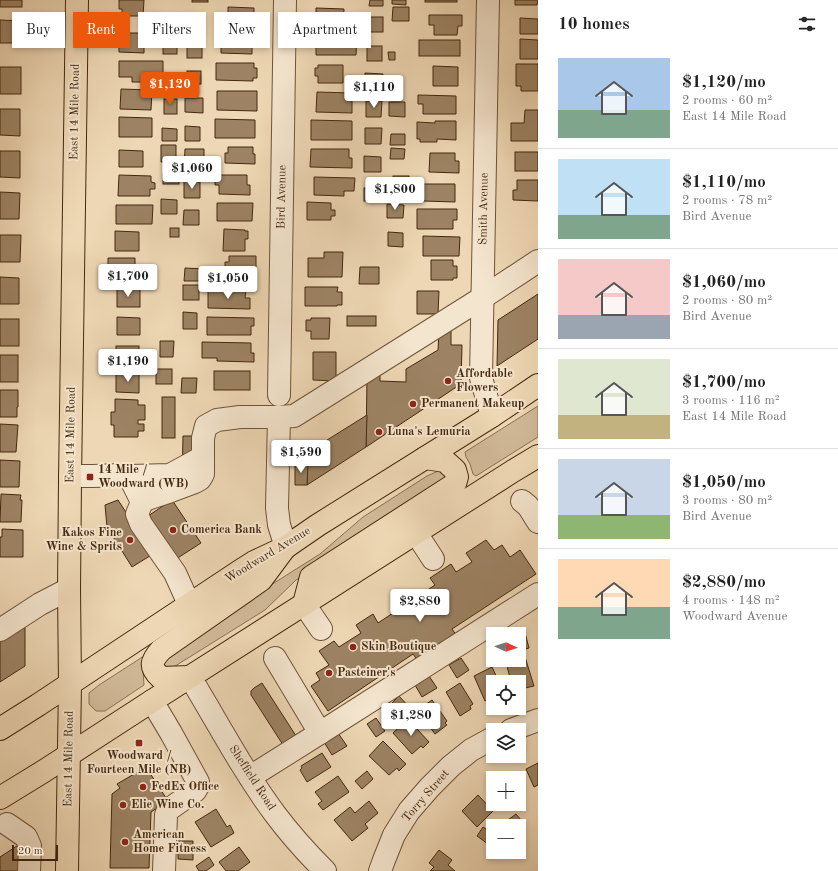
<!DOCTYPE html>
<html lang="en">
<head>
<meta charset="utf-8">
<style>
  body { margin:0; font-family:"Old Standard TT",serif; background:#f6f6f6; color:#222; height:100vh; display:flex; flex-direction:column; font-size:15px; white-space:nowrap }
  * { box-sizing:border-box; margin:0 }
  p { font-size:13px; color:#767676 }
  .icon { flex:none; width:22px; height:22px; fill:none; stroke:currentColor; stroke-width:2; stroke-linecap:round; stroke-linejoin:round }
  .map { position:relative; flex:1; overflow:hidden }
  .details { display:flex; flex-direction:column; background:#fff; width:300px }
  .details>* { flex:none }
  .top-card { position:absolute; left:12px; top:12px; width:380px; height:36px; display:flex; gap:8px }
  .needle { width:26px; rotate:93deg }
  .controls { position:absolute; left:486px; top:627px; display:grid; gap:8px }
  .controls a { display:grid; place-items:center; width:40px; height:40px; border-radius:0px; background:#fff; box-shadow:0 2px 6px #0003; font-size:20px }
  .scale { position:absolute; left:12px; bottom:10px; width:46px; box-sizing:border-box; padding-left:4px; border:2px solid #45280e; border-top:0; font-size:11px; line-height:14px; white-space:nowrap; color:#45280e; -webkit-text-stroke:3px #f4e5ce; paint-order:stroke }
  .price { position:absolute; translate:-50% -34px; padding:0 9px; border-radius:4px; background:#fff; color:#222; font-size:13px; line-height:26px; filter:drop-shadow(0 1px 2px #0008) }
  .price::after { content:''; position:absolute; left:50%; top:24px; width:12px; height:9px; margin-left:-6px; background:inherit; clip-path:polygon(0 0,100% 0,50% 100%) }
  .price.current { background:#ea580c; color:#fff }
  ul { padding:0; list-style:none }
  li { display:flex; align-items:center; gap:12px; height:100px; padding:0 20px }
  li+li { border-top:1px solid #e0e0e0 }
  li span { display:grid; place-items:center; flex:none; width:112px; height:80px; border-radius:0px; color:#555 }
  li>.icon { margin-inline-start:auto }
  span .icon { width:48px; height:48px; fill:#fffc; stroke-width:1 }
  li b { font-size:17px }
  h2 { display:flex; justify-content:space-between; align-items:center; height:48px; padding:0 20px; font-size:17px }
  .pill { padding:0 14px; border-radius:0px; background:#fff; box-shadow:0 2px 6px #0003; font-size:14px; line-height:36px }
  .pill.current { background:#ea580c; color:#fff }
  main { display:flex; flex:1; min-height:0 }
  .map>svg:first-child { display:block }
  .green { fill:#d1b998; stroke:#8b7053 }
  .building { fill:#9d8364; stroke:#45280e }
  .lines { fill:none; stroke-linecap:round; stroke-linejoin:round }
  .minor-casing { stroke:#6f5438; stroke-width:24 }
  .major-casing { stroke:#45280e; stroke-width:24 }
  .minor { stroke:#f4e5ce; stroke-width:22 }
  .major { stroke:#eed7b4; stroke-width:22 }
  .poi-dot { fill:#8f2418; stroke:#f4e5ce; stroke-width:1.5 }
  .labels { text-anchor:middle; dominant-baseline:central; stroke-width:4; stroke-linejoin:round; paint-order:stroke }
  .street-label { font-size:12px; fill:#45280e; stroke:#f4e5ce }
  .poi-label { font-size:12px; font-weight:bold; fill:#45280e; stroke:#f4e5ce; text-anchor:start }
</style>
</head>
<body>
<main>
<div class="map">
<svg width="538" height="871" viewBox="0 0 538 871">
  <rect width="100%" height="100%" fill="#eed7b4"/>
  <filter id="stains"><feTurbulence type="fractalNoise" baseFrequency=".005" numOctaves="4"/><feColorMatrix values="0 0 0 0 .2 0 0 0 0 .09 0 0 0 0 .02 0 0 0 .5 -.17"/></filter>
  <radialGradient id="worn" r=".72"><stop offset=".6" stop-color="#630" stop-opacity="0"/><stop offset="1" stop-color="#630" stop-opacity=".3"/></radialGradient>
  <g class="green">
    <path d="M538 406V437L476 476 473 474 470 464 466 457 465 452Z"/>
    <path d="M438 471H442L446 477 438 490 296 580 265 610 172 668 164 667 163 659 179 643 320 554 363 517 427 476Z"/>
    <path d="M144 656 143 671 144 685 105 711H96L89 704V693L99 685Z"/>
  </g>
  <g class="building">
    <rect x="0" y="0" width="22" height="7"/>
    <path d="M119 0H144L143 16H122V9H119Z"/>
    <rect x="192" y="0" width="16" height="2"/>
    <path d="M370 0H383V6H369Z"/>
    <path d="M392 0H406V5L392 4Z"/>
    <rect x="425" y="0" width="32" height="2"/>
    <path d="M515 0H538L537 5H515Z"/>
    <path d="M228 7 254 8V16L256 15V26H228Z"/>
    <path d="M393 7H409V21H392Z"/>
    <path d="M316 8 344 9 343 28H316V22H310L311 13H316Z"/>
    <path d="M152 14 167 15V30L151 29Z"/>
    <path d="M429 15H462V26H458L457 35H434V25H429Z"/>
    <rect x="366" y="17" width="17" height="15"/>
    <path d="M520 18 538 19V34H520Z"/>
    <path d="M0 20 22 21V37H18V43H0Z"/>
    <path d="M119 33H140V40H144V53L119 52Z"/>
    <path d="M217 35H252V54L221 53V45H217Z"/>
    <path d="M316 36 357 37 356 55H316Z"/>
    <path d="M520 39 538 40V59H520Z"/>
    <rect x="419" y="40" width="41" height="16"/>
    <rect x="187" y="42" width="15" height="16"/>
    <rect x="163" y="44" width="14" height="10"/>
    <rect x="367" y="46" width="15" height="15"/>
    <path d="M388 52H395V60H389Z"/>
    <path d="M119 61H163V82H132V77H119Z"/>
    <path d="M216 63H254V68H257V78H253V81L216 80Z"/>
    <path d="M516 64H538V91H521V86H516Z"/>
    <path d="M318 65H343V83H318V76H315V68H318Z"/>
    <path d="M433 66 458 67V86H433Z"/>
    <rect x="0" y="67" width="21" height="27"/>
    <rect x="187" y="71" width="14" height="13"/>
    <path d="M365 73 383 74V86H365Z"/>
    <path d="M121 89 152 90 151 110 120 109Z"/>
    <path d="M217 91H257V111L217 110Z"/>
    <path d="M317 92 352 93V113L316 112Z"/>
    <path d="M418 95 456 96V114H423V104H418Z"/>
    <path d="M185 98H203V113L185 112Z"/>
    <rect x="164" y="99" width="13" height="15"/>
    <path d="M366 101H382L381 117H366Z"/>
    <path d="M389 102H405V117L389 116Z"/>
    <path d="M0 109H20V136L0 135Z"/>
    <path d="M525 110H538V141H511V123H524Z"/>
    <path d="M119 117 152 118V137H119Z"/>
    <path d="M215 119 255 120V138H215Z"/>
    <path d="M311 120 352 121V140H311Z"/>
    <path d="M435 121H456V140L437 139V142H420V139H417V122L435 123Z"/>
    <path d="M185 126 200 127V141H185Z"/>
    <path d="M162 128 177 129V141H162Z"/>
    <path d="M365 128H382L381 144H365Z"/>
    <path d="M391 134H405V145H390Z"/>
    <path d="M161 145H176V163L161 162Z"/>
    <path d="M228 147H253V154H255V164L225 163V153H228Z"/>
    <path d="M391 148 405 149 404 159H390Z"/>
    <path d="M185 149H204V169H184Z"/>
    <path d="M311 149H349V158H352V168L310 167Z"/>
    <path d="M119 150 143 151V167H119Z"/>
    <path d="M0 151H20V178L0 177Z"/>
    <rect x="515" y="152" width="23" height="19"/>
    <path d="M430 153H455V161H459V173L429 172Z"/>
    <path d="M364 156 381 157V172H364Z"/>
    <rect x="163" y="174" width="16" height="10"/>
    <path d="M119 175 151 176V182L155 183V189H150V196H118Z"/>
    <path d="M215 175H247V185H250V195L219 194V185H215Z"/>
    <rect x="393" y="176" width="16" height="16"/>
    <path d="M314 177 355 178 354 191H344V196L314 195Z"/>
    <path d="M517 180H538V201L513 200V190H517Z"/>
    <path d="M184 181 200 182V198H184Z"/>
    <path d="M423 184H455V202L423 201Z"/>
    <rect x="364" y="188" width="16" height="13"/>
    <path d="M0 192 20 193 19 219H0Z"/>
    <path d="M161 199 177 200V214H161Z"/>
    <path d="M307 202 331 203V210H335V216H331V220H307Z"/>
    <path d="M217 203H253L252 221H217Z"/>
    <path d="M387 204 404 205 403 218H387Z"/>
    <path d="M116 205H153L152 224H116Z"/>
    <path d="M417 209H457V220H453V229H417Z"/>
    <path d="M184 210H199V225H183Z"/>
    <rect x="170" y="228" width="9" height="9"/>
    <path d="M224 229 245 230V231H248V239H245V251H223Z"/>
    <path d="M115 231 139 232V251H115Z"/>
    <path d="M388 232 403 233V247L388 246Z"/>
    <path d="M0 235H21L20 262H0Z"/>
    <path d="M423 236 460 237 459 256H423Z"/>
    <path d="M324 252H343L342 277H308V258H324Z"/>
    <path d="M229 256H256V275L229 274V271H225V262H229Z"/>
    <path d="M108 258H135V279L108 278Z"/>
    <path d="M431 260H453V266H457V278H453V280H431Z"/>
    <path d="M360 267H379V284H359Z"/>
    <path d="M185 268 206 269V281H184Z"/>
    <path d="M0 277 19 278V304H0Z"/>
    <rect x="183" y="285" width="16" height="15"/>
    <path d="M305 287H338L337 292H342V305H337V306H305Z"/>
    <rect x="117" y="289" width="23" height="18"/>
    <path d="M208 290H246L245 298H250V309L208 308Z"/>
    <path d="M417 291H439L438 314H417Z"/>
    <path d="M538 294V339L497 366 498 320Z"/>
    <path d="M183 312 197 313V329H183Z"/>
    <rect x="347" y="316" width="29" height="10"/>
    <path d="M117 317 140 318V335H117Z"/>
    <path d="M207 317 254 318V326H251V335H207Z"/>
    <path d="M311 318H330L329 339H311V331H306V320H311Z"/>
    <rect x="0" y="319" width="19" height="27"/>
    <path d="M451 325V345H462L461 384 366 447 367 377 380 369V381L406 382V369L438 350 439 332Z"/>
    <path d="M160 341H174L173 357H160Z"/>
    <path d="M202 342 251 343V353H254V362L217 361V358H202Z"/>
    <rect x="116" y="346" width="23" height="17"/>
    <path d="M313 352H336V381L313 380Z"/>
    <rect x="0" y="355" width="18" height="27"/>
    <rect x="156" y="369" width="16" height="15"/>
    <rect x="214" y="371" width="36" height="19"/>
    <path d="M116 373H139V393L116 392Z"/>
    <path d="M182 378H197L196 393H181Z"/>
    <path d="M0 390H18V407H17V417H0Z"/>
    <rect x="162" y="397" width="13" height="41"/>
    <path d="M115 399 138 400V405H145V420H138V424H144V431H138V437H114V425H111V412H115Z"/>
    <path d="M367 415 366 447 307 485 308 452Z"/>
    <path d="M0 424 18 425 16 452H0Z"/>
    <path d="M183 436H194V476L182 481Z"/>
    <path d="M0 460 20 461 19 487H0Z"/>
    <path d="M295 464H308L307 485H295Z"/>
    <path d="M1 494 21 495 20 500H22L21 522H0Z"/>
    <path d="M118 500 153 554 132 567 107 527 105 505Z"/>
    <path d="M172 500 201 543 173 561 145 518Z"/>
    <path d="M2 529 23 530V557H0V537H2Z"/>
    <path d="M486 540 494 550 502 545 510 557 520 550 536 574 452 629 459 639 420 664 413 654 328 711 311 686 320 680 316 673 329 665 319 651 334 641 339 647 361 633 356 625 373 614 378 623 435 585 430 578 451 564 456 572 472 562 466 553Z"/>
    <path d="M25 622V666L0 682V637Z"/>
    <path d="M525 633 529 648 519 651V635Z"/>
    <path d="M525 657 534 686 525 688V686L519 688V682H511L506 662 514 660H519V658Z"/>
    <path d="M461 658 469 670 457 678 449 665Z"/>
    <path d="M492 667 499 682H493V697L485 701 474 676Z"/>
    <path d="M429 676 437 688 422 697 415 685Z"/>
    <path d="M262 683 298 739 285 748 251 695V691L254 688Z"/>
    <path d="M460 683 473 704 470 706 471 709 460 716 446 692Z"/>
    <path d="M399 696 410 708 403 716 391 704Z"/>
    <path d="M432 700 447 721 445 723 447 725 435 734 418 710Z"/>
    <path d="M376 718 385 731 376 737 367 724Z"/>
    <path d="M408 719 429 742 423 748 421 746 412 754 393 733Z"/>
    <path d="M338 733 347 746 332 755 324 742Z"/>
    <path d="M383 741 406 764 399 771 397 768 389 775 369 756Z"/>
    <path d="M322 753 331 767 307 782 300 770 302 768 301 766Z"/>
    <path d="M538 763V785L534 787 526 769Z"/>
    <path d="M146 767 168 801 151 812 149 868H110L112 794 120 788 117 784Z"/>
    <path d="M367 771 373 779 362 789 355 781Z"/>
    <path d="M515 773 517 778H504Z"/>
    <path d="M338 776 349 792 323 810 318 804 322 801 315 792Z"/>
    <path d="M519 782 525 796 519 799Z"/>
    <path d="M478 795 493 811 477 827 462 811Z"/>
    <path d="M369 801 378 813 365 824 368 828 352 841 334 820 350 807 355 813Z"/>
    <path d="M500 804H516V806L507 810 505 805 501 807Z"/>
    <path d="M216 809 227 827 230 825 234 833 211 847 195 822Z"/>
    <path d="M516 814 525 825 519 829V826H513L508 820Z"/>
    <path d="M483 827 493 834V836L488 844 477 836Z"/>
    <path d="M178 841H193V860L178 859Z"/>
    <path d="M20 844V871H0V857Z"/>
    <path d="M239 847 250 862 238 871H226L219 862Z"/>
    <path d="M439 850 452 860 448 865 455 871H430L434 867 429 863Z"/>
    <path d="M209 857 214 865 206 871H199L196 866Z"/>
  </g>
  <g class="lines">
    <g class="minor-casing">
      <g id="minor">
        <path d="M488 0 481 378 492 416"/>
        <path d="M279 395 285 0"/>
        <path d="M279 417 277 508 279 525 286 547"/>
        <path d="M70 476H93L123 475 129 476 142 502"/>
        <path d="M129 476 170 475 203 457"/>
        <path d="M522 501 528 506 538 522"/>
        <path d="M416 533 433 559"/>
        <path d="M304 604 321 629"/>
        <path d="M199 621 189 604 175 573 141 524 137 514 142 502 147 499 171 491 195 482 200 479 203 474V438L206 426 217 420 240 417H279L294 416 482 298 538 261"/>
        <path d="M0 630 40 604 69 589"/>
        <path d="M275 658 320 733"/>
        <path d="M190 677C218 723 243 771 275 814 290 834 307 853 325 871"/>
        <path d="M152 701 171 733 198 782V786L195 791 168 810 166 815 164 871"/>
        <path d="M511 730 538 720"/>
        <path d="M250 777 320 733 538 594"/>
        <path d="M7 824 26 837 30 846 29 871"/>
        <path d="M380 871 384 860 394 835 409 811 430 787 451 766 471 750 493 738"/>
      </g>
    </g>
    <g class="major-casing">
      <g id="major">
        <path d="M304 604 311 577 455 484 457 477 455 470 445 461 425 458"/>
        <path d="M190 677 161 678C149 667 151 661 161 650L261 580 284 549"/>
        <path d="M0 729 38 705 240 571 254 562 286 547 318 525 492 416 538 385"/>
        <path d="M0 798 44 771 152 701 513 471 538 456"/>
        <path d="M67 871 70 684 69 589 70 480 77 0"/>
      </g>
    </g>
    <use href="#minor" class="minor"/>
    <use href="#major" class="major"/>
  </g>
  <g class="poi-dot">
    <circle cx="448" cy="381" r="4"/>
    <circle cx="413" cy="404" r="4"/>
    <circle cx="379" cy="432" r="4"/>
    <rect x="86" y="473" width="8" height="8" rx="2"/>
    <circle cx="173" cy="530" r="4"/>
    <circle cx="130" cy="540" r="4"/>
    <circle cx="353" cy="647" r="4"/>
    <circle cx="329" cy="673" r="4"/>
    <rect x="135" y="739" width="8" height="8" rx="2"/>
    <circle cx="143" cy="787" r="4"/>
    <circle cx="123" cy="805" r="4"/>
    <circle cx="125" cy="842" r="4"/>
  </g>
  <g class="labels">
    <g class="street-label">
      <text transform="translate(75 112) rotate(-89)">East 14 Mile Road</text>
      <text transform="translate(282 197) rotate(-89)">Bird Avenue</text>
      <text transform="translate(484 209) rotate(-89)">Smith Avenue</text>
      <text transform="translate(71 435) rotate(-89)">East 14 Mile Road</text>
      <text transform="translate(268 555) rotate(-31)">Woodward Avenue</text>
      <text transform="translate(69 759) rotate(-89)">East 14 Mile Road</text>
      <text transform="translate(252 778) rotate(57)">Sheffield Road</text>
      <text transform="translate(426 796) rotate(-49)">Torry Street</text>
    </g>
    <g class="poi-label">
      <text x="456" y="374">Affordable<tspan x="456" dy="14">Flowers</tspan></text>
      <text x="421" y="404">Permanent Makeup</text>
      <text x="387" y="432">Luna's Lemuria</text>
      <text x="98" y="470">14 Mile /<tspan x="98" dy="14">Woodward (WB)</tspan></text>
      <text x="181" y="530">Comerica Bank</text>
      <text x="122" y="533" text-anchor="end">Kakos Fine<tspan x="122" dy="14">Wine &amp; Sprits</tspan></text>
      <text x="361" y="647">Skin Boutique</text>
      <text x="337" y="673">Pasteiner's</text>
      <text x="139" y="756" text-anchor="middle">Woodward /<tspan x="139" dy="14">Fourteen Mile (NB)</tspan></text>
      <text x="151" y="787">FedEx Office</text>
      <text x="131" y="805">Elie Wine Co.</text>
      <text x="133" y="835">American<tspan x="133" dy="14">Home Fitness</tspan></text>
    </g>
  </g>
  <rect width="100%" height="100%" filter="url(#stains)"/>
  <rect width="100%" height="100%" fill="url(#worn)"/>
</svg>
<div class="controls">
<a><svg class="needle" viewBox="-14 -14 28 28"><path d="M0-13l5 13h-10z" fill="#e53935"/><path d="M0 13l5-13h-10z" fill="#767676"/></svg></a>
<a><svg class="icon" aria-label="locate" viewBox="0 0 24 24"><circle cx="12" cy="12" r="6"/><path d="M12 2v4M12 18v4M2 12h4M18 12h4"/></svg></a>
<a><svg class="icon" aria-label="layers" viewBox="0 0 24 24"><path d="M12 4l9 5-9 5-9-5zM3 14l9 5 9-5"/></svg></a>
<a>+</a>
<a>−</a>
</div>
<div class="scale">20 m</div>
<b class="price current" style="left:170px;top:106px">$1,120</b>
<b class="price" style="left:374px;top:109px">$1,110</b>
<b class="price" style="left:192px;top:190px">$1,060</b>
<b class="price" style="left:395px;top:211px">$1,800</b>
<b class="price" style="left:128px;top:298px">$1,700</b>
<b class="price" style="left:228px;top:300px">$1,050</b>
<b class="price" style="left:128px;top:383px">$1,190</b>
<b class="price" style="left:301px;top:474px">$1,590</b>
<b class="price" style="left:420px;top:623px">$2,880</b>
<b class="price" style="left:411px;top:737px">$1,280</b>
<div class="top-card">
<a class="pill">Buy</a>
<a class="pill current">Rent</a>
<a class="pill">Filters</a>
<a class="pill">New</a>
<a class="pill">Apartment</a>
</div>
</div>
<section class="details">
<h2>10 homes<svg class="icon" aria-label="filters" viewBox="0 0 24 24"><path d="M4 7h16M4 17h16"/><circle cx="9" cy="7" r="2"/><circle cx="15" cy="17" r="2"/></svg></h2>
<ul>
<li><span style="background:linear-gradient(#a9c7e8 65%,#7fa58c 0)"><svg class="icon" aria-label="home" viewBox="0 0 24 24"><path d="M3 11l9-7 9 7M6 9v11h12V9"/></svg></span><div><b>$1,120/mo</b><p>2 rooms · 60 m²</p><p>East 14 Mile Road</p></div></li>
<li><span style="background:linear-gradient(#bfe0f5 70%,#7fa58c 0)"><svg class="icon" aria-label="home" viewBox="0 0 24 24"><path d="M3 11l9-7 9 7M6 9v11h12V9"/></svg></span><div><b>$1,110/mo</b><p>2 rooms · 78 m²</p><p>Bird Avenue</p></div></li>
<li><span style="background:linear-gradient(#f6c9c9 70%,#9aa5b1 0)"><svg class="icon" aria-label="home" viewBox="0 0 24 24"><path d="M3 11l9-7 9 7M6 9v11h12V9"/></svg></span><div><b>$1,060/mo</b><p>2 rooms · 80 m²</p><p>Bird Avenue</p></div></li>
<li><span style="background:linear-gradient(#dfe7d0 70%,#c2b280 0)"><svg class="icon" aria-label="home" viewBox="0 0 24 24"><path d="M3 11l9-7 9 7M6 9v11h12V9"/></svg></span><div><b>$1,700/mo</b><p>3 rooms · 116 m²</p><p>East 14 Mile Road</p></div></li>
<li><span style="background:linear-gradient(#c9d6e8 70%,#8fb573 0)"><svg class="icon" aria-label="home" viewBox="0 0 24 24"><path d="M3 11l9-7 9 7M6 9v11h12V9"/></svg></span><div><b>$1,050/mo</b><p>3 rooms · 80 m²</p><p>Bird Avenue</p></div></li>
<li><span style="background:linear-gradient(#ffd9b3 60%,#7fa58c 0)"><svg class="icon" aria-label="home" viewBox="0 0 24 24"><path d="M3 11l9-7 9 7M6 9v11h12V9"/></svg></span><div><b>$2,880/mo</b><p>4 rooms · 148 m²</p><p>Woodward Avenue</p></div></li>
</ul>
</section>
</main>
</body>
</html>
